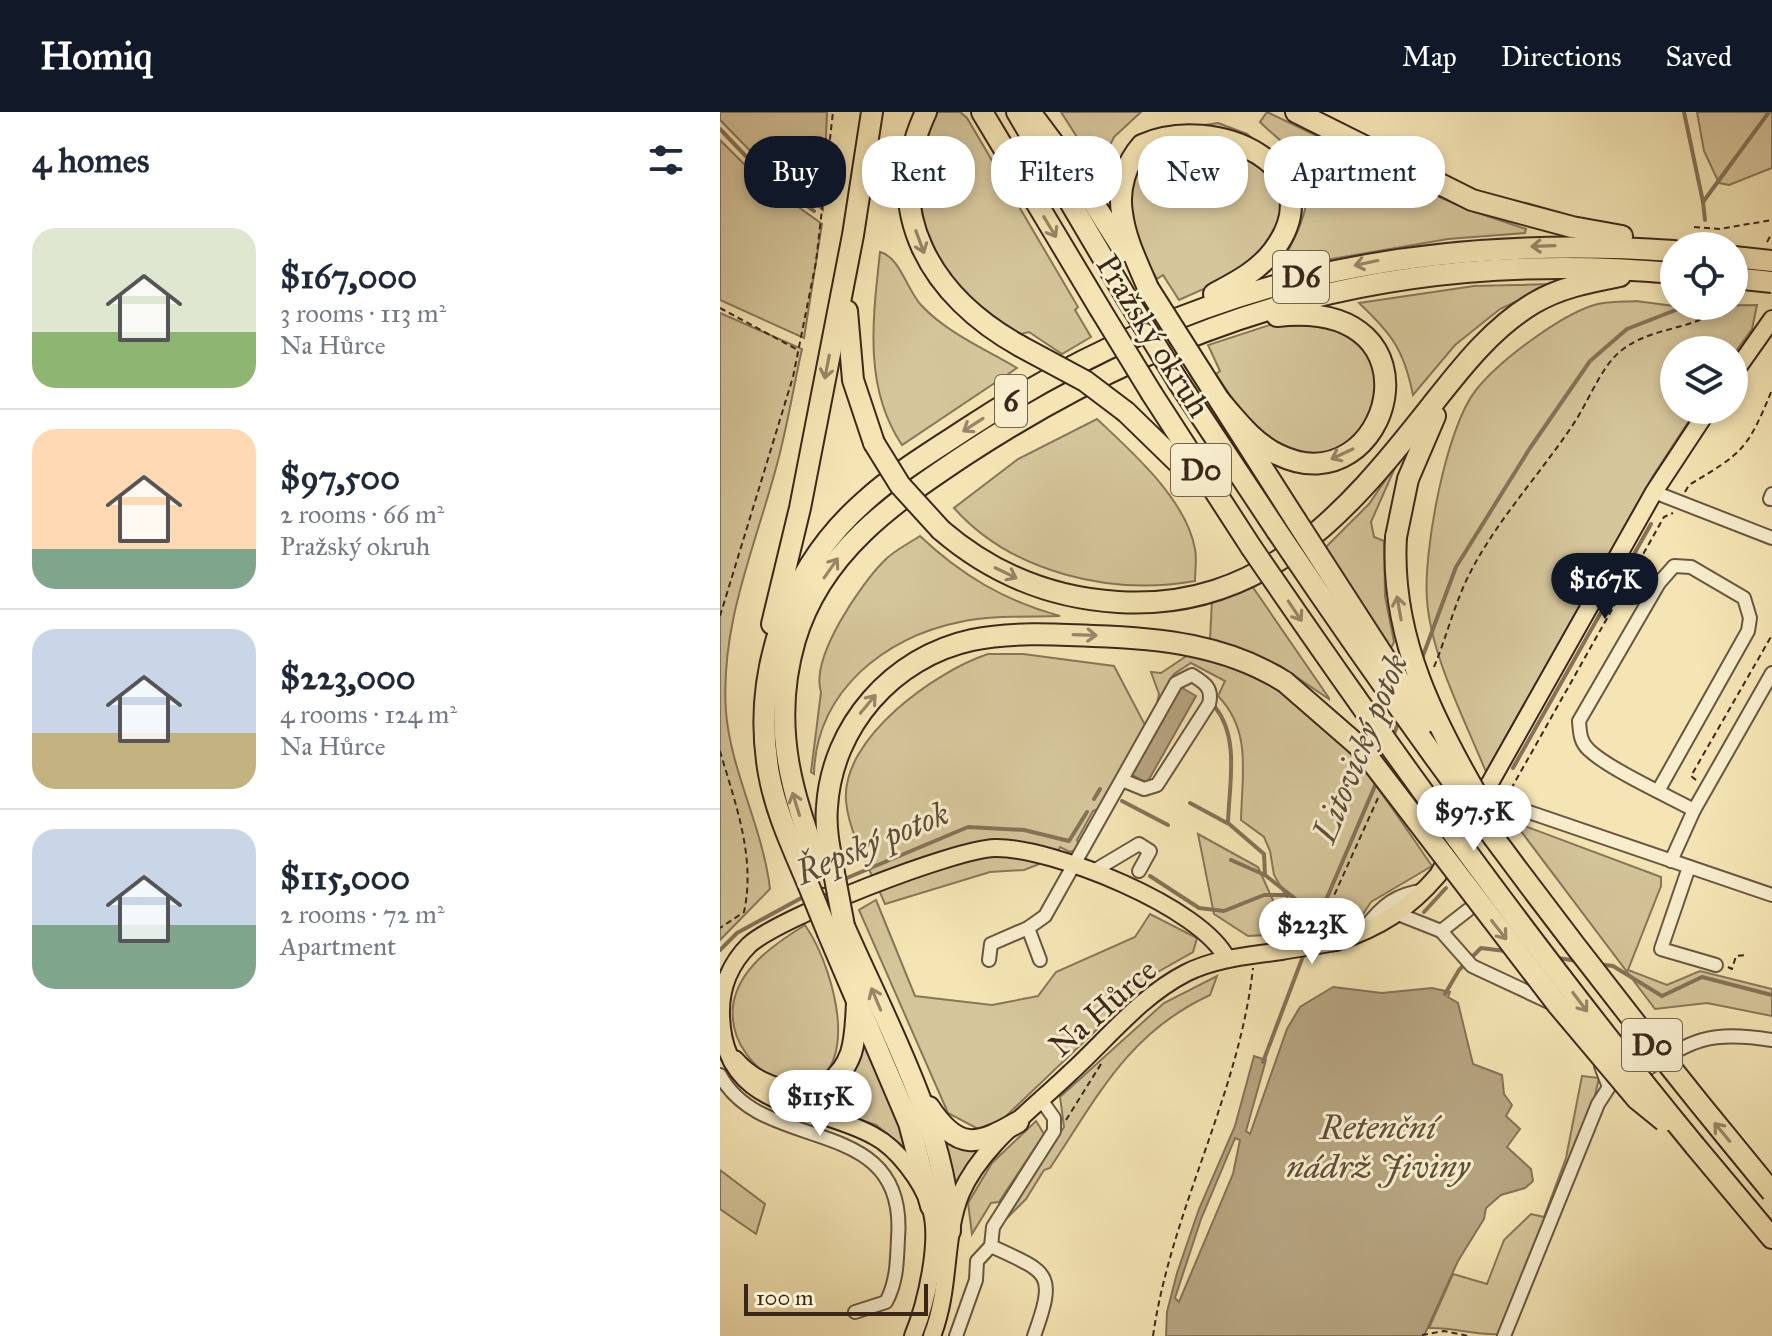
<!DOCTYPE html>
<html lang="en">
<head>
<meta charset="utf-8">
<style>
  body { margin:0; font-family:"IM FELL Great Primer",serif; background:#f6f6f7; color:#1f2937; height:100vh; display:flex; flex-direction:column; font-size:30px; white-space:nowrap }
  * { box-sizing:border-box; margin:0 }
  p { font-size:26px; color:#747a83 }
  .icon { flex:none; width:44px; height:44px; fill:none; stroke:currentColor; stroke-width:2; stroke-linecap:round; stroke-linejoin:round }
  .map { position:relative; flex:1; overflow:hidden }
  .drawer { display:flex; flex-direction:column; background:#fff; width:720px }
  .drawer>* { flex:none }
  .guide { position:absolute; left:24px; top:24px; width:760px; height:72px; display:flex; gap:16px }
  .buttons { position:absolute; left:940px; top:120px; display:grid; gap:16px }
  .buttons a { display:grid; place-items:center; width:88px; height:88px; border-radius:50%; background:#fff; box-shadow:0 4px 12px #0003; font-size:40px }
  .scale { position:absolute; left:24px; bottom:20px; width:184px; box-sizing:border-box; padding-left:8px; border:4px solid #3b271a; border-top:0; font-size:22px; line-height:28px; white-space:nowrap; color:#3b271a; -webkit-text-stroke:6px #f8eece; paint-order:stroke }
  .price { position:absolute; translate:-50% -68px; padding:0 18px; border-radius:28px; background:#fff; color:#222; font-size:26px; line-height:52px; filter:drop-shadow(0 2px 4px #0008) }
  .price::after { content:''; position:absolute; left:50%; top:48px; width:24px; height:18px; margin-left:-12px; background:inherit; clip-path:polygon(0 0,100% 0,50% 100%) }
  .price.selected { background:#111827; color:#fff }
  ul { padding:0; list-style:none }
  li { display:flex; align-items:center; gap:24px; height:200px; padding:0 32px }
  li+li { border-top:2px solid #e0e1e3 }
  li span { display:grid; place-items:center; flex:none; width:224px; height:160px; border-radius:24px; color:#555 }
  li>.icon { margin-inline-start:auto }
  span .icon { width:96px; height:96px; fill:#fffc; stroke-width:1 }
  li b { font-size:34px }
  h2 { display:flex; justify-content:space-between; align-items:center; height:96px; padding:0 32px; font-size:34px }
  .tag { padding:0 28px; border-radius:32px; background:#fff; box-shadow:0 4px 12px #0003; font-size:28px; line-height:72px }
  .tag.selected { background:#111827; color:#fff }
  header { display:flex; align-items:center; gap:48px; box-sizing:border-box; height:112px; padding:0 40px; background:#111827; color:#fff }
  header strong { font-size:38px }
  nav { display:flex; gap:44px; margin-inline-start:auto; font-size:28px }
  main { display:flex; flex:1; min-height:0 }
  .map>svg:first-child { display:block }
  .green { fill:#d5c59a; stroke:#88765a; stroke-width:2 }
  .water { fill:#b6a480; stroke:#857257; stroke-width:2; fill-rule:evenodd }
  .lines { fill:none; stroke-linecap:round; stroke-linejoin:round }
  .stream { stroke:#857257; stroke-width:4 }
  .minor-casing { stroke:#6a5640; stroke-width:16 }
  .major-casing { stroke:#3b271a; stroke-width:20 }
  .highway-casing { stroke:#3b271a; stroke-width:24 }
  .path { stroke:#3b271a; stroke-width:2; stroke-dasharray:6 4; stroke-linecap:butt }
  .minor { stroke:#f8eece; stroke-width:12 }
  .major { stroke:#f5e5b4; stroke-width:16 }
  .highway { stroke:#f5e5b4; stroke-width:20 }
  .major-bridge-casing { stroke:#3b271a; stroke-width:20; stroke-linecap:butt }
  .highway-bridge-casing { stroke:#3b271a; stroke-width:24; stroke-linecap:butt }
  .major-bridge { stroke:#f5e5b4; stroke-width:16 }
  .highway-bridge { stroke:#f5e5b4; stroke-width:20 }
  .oneway { stroke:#988667 }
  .labels { text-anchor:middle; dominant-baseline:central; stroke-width:6; stroke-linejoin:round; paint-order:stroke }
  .shield { fill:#f8eece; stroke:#746350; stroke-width:2 }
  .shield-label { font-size:30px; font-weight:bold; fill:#3b271a }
  .street-label { font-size:32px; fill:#3b271a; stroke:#f8eece }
  .water-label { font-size:34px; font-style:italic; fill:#604c39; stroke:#f8eece }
</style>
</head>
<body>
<header>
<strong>Homiq</strong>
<nav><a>Map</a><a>Directions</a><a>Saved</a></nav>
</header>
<main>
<section class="drawer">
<h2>4 homes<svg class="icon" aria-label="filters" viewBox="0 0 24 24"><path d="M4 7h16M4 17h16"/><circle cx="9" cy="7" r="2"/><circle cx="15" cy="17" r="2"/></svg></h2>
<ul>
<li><span style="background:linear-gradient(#dfe7d0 65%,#8fb573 0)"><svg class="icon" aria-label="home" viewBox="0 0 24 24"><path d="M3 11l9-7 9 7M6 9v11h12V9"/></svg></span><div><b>$167,000</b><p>3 rooms · 113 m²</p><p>Na Hůrce</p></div></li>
<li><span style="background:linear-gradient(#ffd9b3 75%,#7fa58c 0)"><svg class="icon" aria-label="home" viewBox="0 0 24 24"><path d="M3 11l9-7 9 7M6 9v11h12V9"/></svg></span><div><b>$97,500</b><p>2 rooms · 66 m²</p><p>Pražský okruh</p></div></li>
<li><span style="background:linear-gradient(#c9d6e8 65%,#c2b280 0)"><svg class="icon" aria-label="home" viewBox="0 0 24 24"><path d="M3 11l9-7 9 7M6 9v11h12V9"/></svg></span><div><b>$223,000</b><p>4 rooms · 124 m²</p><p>Na Hůrce</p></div></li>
<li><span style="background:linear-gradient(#c9d6e8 60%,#7fa58c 0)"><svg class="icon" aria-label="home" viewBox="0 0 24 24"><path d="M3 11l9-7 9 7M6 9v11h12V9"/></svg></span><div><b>$115,000</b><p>2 rooms · 72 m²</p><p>Apartment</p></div></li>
</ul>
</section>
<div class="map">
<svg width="1052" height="1224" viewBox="0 0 1052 1224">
  <rect width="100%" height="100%" fill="#f5e5b4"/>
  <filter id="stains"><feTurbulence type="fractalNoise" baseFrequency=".0025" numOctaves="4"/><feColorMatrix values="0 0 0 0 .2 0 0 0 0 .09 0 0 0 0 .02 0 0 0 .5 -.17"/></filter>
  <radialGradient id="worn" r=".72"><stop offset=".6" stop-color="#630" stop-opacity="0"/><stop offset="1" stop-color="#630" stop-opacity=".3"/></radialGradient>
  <g class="green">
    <path d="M0 0H107L103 98 47 56 0 8Z"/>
    <path d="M217 0H240L247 6 358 195 355 198 371 225 342 242 309 220 297 223C280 210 261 199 246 185 194 136 190 62 217 0Z"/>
    <path d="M341 0H421L394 25 378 58Z"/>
    <path d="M547 0 657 53 648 62 661 71 672 64 749 98 806 117 805 121 728 127 559 156C576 124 603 79 576 45 566 32 551 21 540 10Z"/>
    <path d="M977 0H1052V56L1009 73 999 71 984 39Z"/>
    <path d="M498 11 527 22 543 35 564 83 557 119 524 159 459 188 443 163 437 167 423 143 407 91 421 45 457 17Z"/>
    <path d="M0 28 38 66 102 112 84 226 0 188Z"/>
    <path d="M160 140C180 145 187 178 201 193 227 221 265 237 297 256L182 333C143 275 153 206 160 140Z"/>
    <path d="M833 172 780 197 735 233 693 283C684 238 672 222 639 191L754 174Z"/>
    <path d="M916 189 954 194 1037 193 1032 217 1014 242V238H954V298H976L933 364 766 660C745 608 711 544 707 488 703 440 726 315 756 278 779 249 839 204 874 193 886 189 903 190 916 189Z"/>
    <path d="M0 201 82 237C73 277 67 317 56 356 34 438 0 513 6 600 11 660 43 716 50 777L0 828Z"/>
    <path d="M562 209 617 214 650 241 660 287C653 299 644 322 633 330 572 373 526 309 496 262L500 259 488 233Z"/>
    <path d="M377 307C412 340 466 387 475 437 477 447 475 459 475 469 392 484 292 461 234 396L298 347Z"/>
    <path d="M677 351 651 410 654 425 664 429 665 484 674 530 668 542 603 438 649 392Z"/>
    <path d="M200 424C241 463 285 489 340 504 307 505 272 503 240 510 164 525 96 580 94 662L91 660 101 580C90 546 140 473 164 449 173 439 188 432 200 424Z"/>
    <path d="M532 474 609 586V587L560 554 490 527 492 488Z"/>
    <path d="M268 542H303L394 554 425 613 383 695 373 699 357 728 360 736 350 740 340 735 335 746 304 758 270 760 165 792C152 761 129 723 126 689 121 626 216 559 268 542Z"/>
    <path d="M468 543C597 572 642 653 712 754L651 790 635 814 578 821 579 806 554 763 550 739 544 725 521 708C522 662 532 619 498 584L505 569 471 551 454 562 437 592 439 582 431 560 441 561Z"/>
    <path d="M794 710 941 765V774L908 858 947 873 980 859 1052 877V904L987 891 935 897Z"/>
    <path d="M478 722 538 755 568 822 528 824 494 802Z"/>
    <path d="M156 788 195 884 272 893 318 884 336 860 415 825 430 802 477 826 473 840 436 861 283 1007 258 1017 228 1001 139 798Z"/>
    <path d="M85 813C103 839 116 880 118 911 123 1018 5 967 13 894 18 856 56 831 85 813Z"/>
    <path d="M497 864 490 883C408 921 378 984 330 1056L324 1058 306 1087 279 1114 344 1015 340 985 444 891Z"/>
    <path d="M145 929 190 1040 156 1013 89 991C116 971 136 970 145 929Z"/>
    <path d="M862 964 879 966 869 1009 780 1222C758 1224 733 1215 709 1216L733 1162 767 1172 784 1128 811 1102 824 1105 846 1046Z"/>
    <path d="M316 1009 324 1022 279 1090 271 1091 252 1122 248 1091 272 1051Z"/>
    <path d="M223 1026 249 1037H264L237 1075Z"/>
    <path d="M0 1058 45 1092 36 1122 0 1097Z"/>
  </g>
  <g class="water">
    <path d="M459 574 476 584 427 671 411 662Z"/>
    <path d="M613 875 662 881 712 876 730 880 728 885 738 891 753 952 782 963 784 982 792 993 786 1004 800 1017 787 1035 811 1057 813 1069 805 1076 781 1083 766 1096 764 1107 738 1149 704 1224H446L447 1200 457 1161 479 1097 515 1014 534 944 546 948 526 1019 530 1022 567 917 580 895ZM515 1026 520 1028 513 1062 459 1190 455 1186 481 1107Z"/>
  </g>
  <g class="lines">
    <g class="stream">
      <path d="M964 0 983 90"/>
      <path d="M0 17 43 62 94 99"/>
      <path d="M985 108 983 90 1049 0"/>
      <path d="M985 125V134"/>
      <path d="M701 549 736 455 810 336 870 249 907 217 966 194"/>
      <path d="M495 595C520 626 509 673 508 711L544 742 545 763"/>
      <path d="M672 627 679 609"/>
      <path d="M793 656 931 412"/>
      <path d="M374 687 380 677"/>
      <path d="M402 689 448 713"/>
      <path d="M470 691 507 711"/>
      <path d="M511 748 545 763 597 804"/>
      <path d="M430 764 479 796 504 799 544 783H569"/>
      <path d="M122 768 248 715 304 718 349 729 367 700"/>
      <path d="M704 800 726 776"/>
      <path d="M588 830 657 669"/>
      <path d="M0 838 17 821 85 784"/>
      <path d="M838 846 857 849"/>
      <path d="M877 852 893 854 942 884 982 865 1052 883"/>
      <path d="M725 882 739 858 761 836 785 839"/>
      <path d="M543 950 585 839"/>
    </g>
    <g class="minor-casing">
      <g id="minor">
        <path d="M934 380 1052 426"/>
        <path d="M1050 387 1052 382"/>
        <path d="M938 679 1028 519 1030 506 1024 486 971 455 954 454 939 471 859 609C860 621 860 630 869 638 889 657 948 684 974 698"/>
        <path d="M766 680 797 696 1052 783"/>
        <path d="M951 749 974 698 1052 561"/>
        <path d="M969 755 941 837 996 853"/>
        <path d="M372 760 419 732 430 739 419 759"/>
        <path d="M678 802 721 819 752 854 829 890"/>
        <path d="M308 816 320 848"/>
        <path d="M644 817C662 793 676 782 706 778"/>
        <path d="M721 819 748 798"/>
        <path d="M269 848 271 832 308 816 325 804 456 571 472 563C485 571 493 576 489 592L437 673 424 677 402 668"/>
        <path d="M0 963C43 1044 188 999 178 1126 177 1149 177 1170 166 1190L135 1200"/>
        <path d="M913 966C970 930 983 917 1052 928"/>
        <path d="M271 1134C329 1161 337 1160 314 1224"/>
        <path d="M236 1224 256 1168 257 1149 271 1134 273 1115 334 1019V1006L322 989"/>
        <path d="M784 1224 878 992 889 975 881 954"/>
      </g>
    </g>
    <g class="major-casing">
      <g id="major">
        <path d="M1014 261 1052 207"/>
        <path d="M616 830C659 816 689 797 718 763L934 380 988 298"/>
        <path d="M193 1224C206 1193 222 1126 210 1094 202 1069 177 1036 154 1024 93 990 4 1000 1 904 0 877 10 852 29 833 58 806 234 737 275 736 332 735 482 795 507 847"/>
        <path d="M212 1224C231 1176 223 1125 241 1081 262 1033 314 996 351 960 388 926 421 884 466 861 495 846 529 844 561 839"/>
      </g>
    </g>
    <g class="highway-casing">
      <g id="highway">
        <path d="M206 0C159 100 212 185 300 234"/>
        <path d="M262 0 380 197"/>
        <path d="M297 0 406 185"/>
        <path d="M310 0 349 52 404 139"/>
        <path d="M576 0 752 88 852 115 902 124"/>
        <path d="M428 176C418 152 405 127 402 101 398 77 406 51 422 33 494 0 617 55 553 139 538 159 516 170 494 182"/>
        <path d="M127 199 133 268 154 331"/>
        <path d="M482 261 575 407"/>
        <path d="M459 271 557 419"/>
        <path d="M432 282 531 435"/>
        <path d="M500 289C517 309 535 332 559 343 669 396 730 185 557 204"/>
        <path d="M406 300 480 372"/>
        <path d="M221 418C271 461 331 486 398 490 542 499 626 402 708 298 739 259 770 217 814 191 841 175 870 170 900 164"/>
        <path d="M676 425 688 367 715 304"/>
        <path d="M52 512 80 396 133 123 152 0"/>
        <path d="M114 761C110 739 105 717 107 695 112 614 173 545 252 528 291 520 332 522 373 524 439 526 507 533 565 570"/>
        <path d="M104 765C72 687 50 613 75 528 101 440 173 391 245 343 470 196 686 137 954 161"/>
        <path d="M88 772C73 736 56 701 49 662 31 561 68 456 146 388 176 361 213 339 246 317 470 170 689 121 954 139"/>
        <path d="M124 814C164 906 227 1018 230 1119"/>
        <path d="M108 821 189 1011 211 1094"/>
        <path d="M14 949C45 985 111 997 131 941 136 925 136 908 137 891"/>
        <path d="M209 995C238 1039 257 1034 298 1010"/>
        <path d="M975 1034 1052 1126"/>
      </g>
    </g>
    <g class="path">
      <path d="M974 115 999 117 1052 108"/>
      <path d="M1047 130 1052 121"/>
      <path d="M0 196 76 237"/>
      <path d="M965 380 969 373C1024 340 1027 338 1052 278"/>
      <path d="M0 504 73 265 96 150 113 0"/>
      <path d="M714 555C727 524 735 489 751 459 779 405 823 359 856 308 870 286 882 253 902 238 934 213 976 219 1001 194"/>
      <path d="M0 639C15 691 36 745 24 800L0 816"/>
      <path d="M976 668 971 664 1052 523"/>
      <path d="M791 677 944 405 953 401"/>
      <path d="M598 819 658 686"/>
      <path d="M1008 855 1012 857 1016 844 1026 843"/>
      <path d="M346 1008 381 952"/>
      <path d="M702 1223 724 1219 749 1224"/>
      <path d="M433 1224C451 1098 519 983 533 856"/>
    </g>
    <use href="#minor" class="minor"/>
    <use href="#major" class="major"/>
    <use href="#highway" class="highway"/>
    <g class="major-bridge-casing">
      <path id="major-bridge" d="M561 839 616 830"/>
    </g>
    <g class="highway-bridge-casing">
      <g id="highway-bridge">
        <path d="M1014 145 1052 149"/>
        <path d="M1014 166 1052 170"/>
        <path d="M428 176 482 261"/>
        <path d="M406 185 459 271"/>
        <path d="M380 197 432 282"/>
        <path d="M300 234 365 269 406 300"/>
        <path d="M154 331 180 373 221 418"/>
        <path d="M575 407 706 610"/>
        <path d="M557 419C711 648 876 868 1052 1080"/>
        <path d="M676 425C670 526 715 612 765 697"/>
        <path d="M531 435C671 640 817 842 975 1034"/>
        <path d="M565 570 642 637 837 892 917 987 944 1009"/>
        <path d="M114 761 124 814"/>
        <path d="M88 772 108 821"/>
      </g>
    </g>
    <use href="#major-bridge" class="major-bridge"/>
    <use href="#highway-bridge" class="highway-bridge"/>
  </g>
  <defs><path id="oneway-shaft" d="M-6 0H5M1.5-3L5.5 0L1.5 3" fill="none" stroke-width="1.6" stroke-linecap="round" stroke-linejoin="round" transform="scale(2)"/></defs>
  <g class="oneway">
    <use href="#oneway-shaft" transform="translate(330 115) rotate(59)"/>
    <use href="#oneway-shaft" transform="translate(200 130) rotate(70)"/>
    <use href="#oneway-shaft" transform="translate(823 134) rotate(178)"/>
    <use href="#oneway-shaft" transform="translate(646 151) rotate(168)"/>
    <use href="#oneway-shaft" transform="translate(107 255) rotate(101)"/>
    <use href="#oneway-shaft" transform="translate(253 313) rotate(147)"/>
    <use href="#oneway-shaft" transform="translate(622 342) rotate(155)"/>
    <use href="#oneway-shaft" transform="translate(111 456) rotate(-55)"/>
    <use href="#oneway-shaft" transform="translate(286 461) rotate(26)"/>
    <use href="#oneway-shaft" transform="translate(679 496) rotate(-100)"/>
    <use href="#oneway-shaft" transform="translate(575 499) rotate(56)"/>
    <use href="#oneway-shaft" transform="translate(365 523) rotate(2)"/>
    <use href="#oneway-shaft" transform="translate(148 592) rotate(-50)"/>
    <use href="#oneway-shaft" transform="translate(76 692) rotate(-107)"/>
    <use href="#oneway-shaft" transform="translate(779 818) rotate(52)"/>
    <use href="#oneway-shaft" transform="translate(156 887) rotate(-113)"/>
    <use href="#oneway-shaft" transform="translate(860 890) rotate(53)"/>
    <use href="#oneway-shaft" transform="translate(1002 1020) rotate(-130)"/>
  </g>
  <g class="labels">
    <g class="shield">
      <rect x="553" y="139" width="56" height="52" rx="6"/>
      <rect x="275" y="263" width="32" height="52" rx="6"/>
      <rect x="451" y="332" width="60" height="52" rx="6"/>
      <rect x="902" y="907" width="60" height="52" rx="6"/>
    </g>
    <g class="shield-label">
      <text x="581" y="165">D6</text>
      <text x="291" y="289">6</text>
      <text x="481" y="358">D0</text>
      <text x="932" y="933">D0</text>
    </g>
    <g class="street-label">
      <text transform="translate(433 224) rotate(58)">Pražský okruh</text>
      <text transform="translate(383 896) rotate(-41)">Na Hůrce</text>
    </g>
    <g class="water-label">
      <text transform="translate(640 636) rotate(-68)">Litovický potok</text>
      <text transform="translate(152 731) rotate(-23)">Řepský potok</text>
      <text x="658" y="1015">Retenční<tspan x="658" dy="39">nádrž Jiviny</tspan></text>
    </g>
  </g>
  <rect width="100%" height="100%" filter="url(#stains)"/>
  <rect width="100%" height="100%" fill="url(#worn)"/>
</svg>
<div class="buttons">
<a><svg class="icon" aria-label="locate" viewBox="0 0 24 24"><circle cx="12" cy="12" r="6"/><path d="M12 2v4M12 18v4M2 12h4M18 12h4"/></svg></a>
<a><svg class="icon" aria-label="layers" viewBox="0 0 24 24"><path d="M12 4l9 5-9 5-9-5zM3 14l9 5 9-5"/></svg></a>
</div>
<div class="scale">100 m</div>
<b class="price selected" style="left:885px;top:509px">$167K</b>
<b class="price" style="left:754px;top:741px">$97.5K</b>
<b class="price" style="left:592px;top:854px">$223K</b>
<b class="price" style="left:100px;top:1026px">$115K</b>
<div class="guide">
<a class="tag selected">Buy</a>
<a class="tag">Rent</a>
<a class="tag">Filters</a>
<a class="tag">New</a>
<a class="tag">Apartment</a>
</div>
</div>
</main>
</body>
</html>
